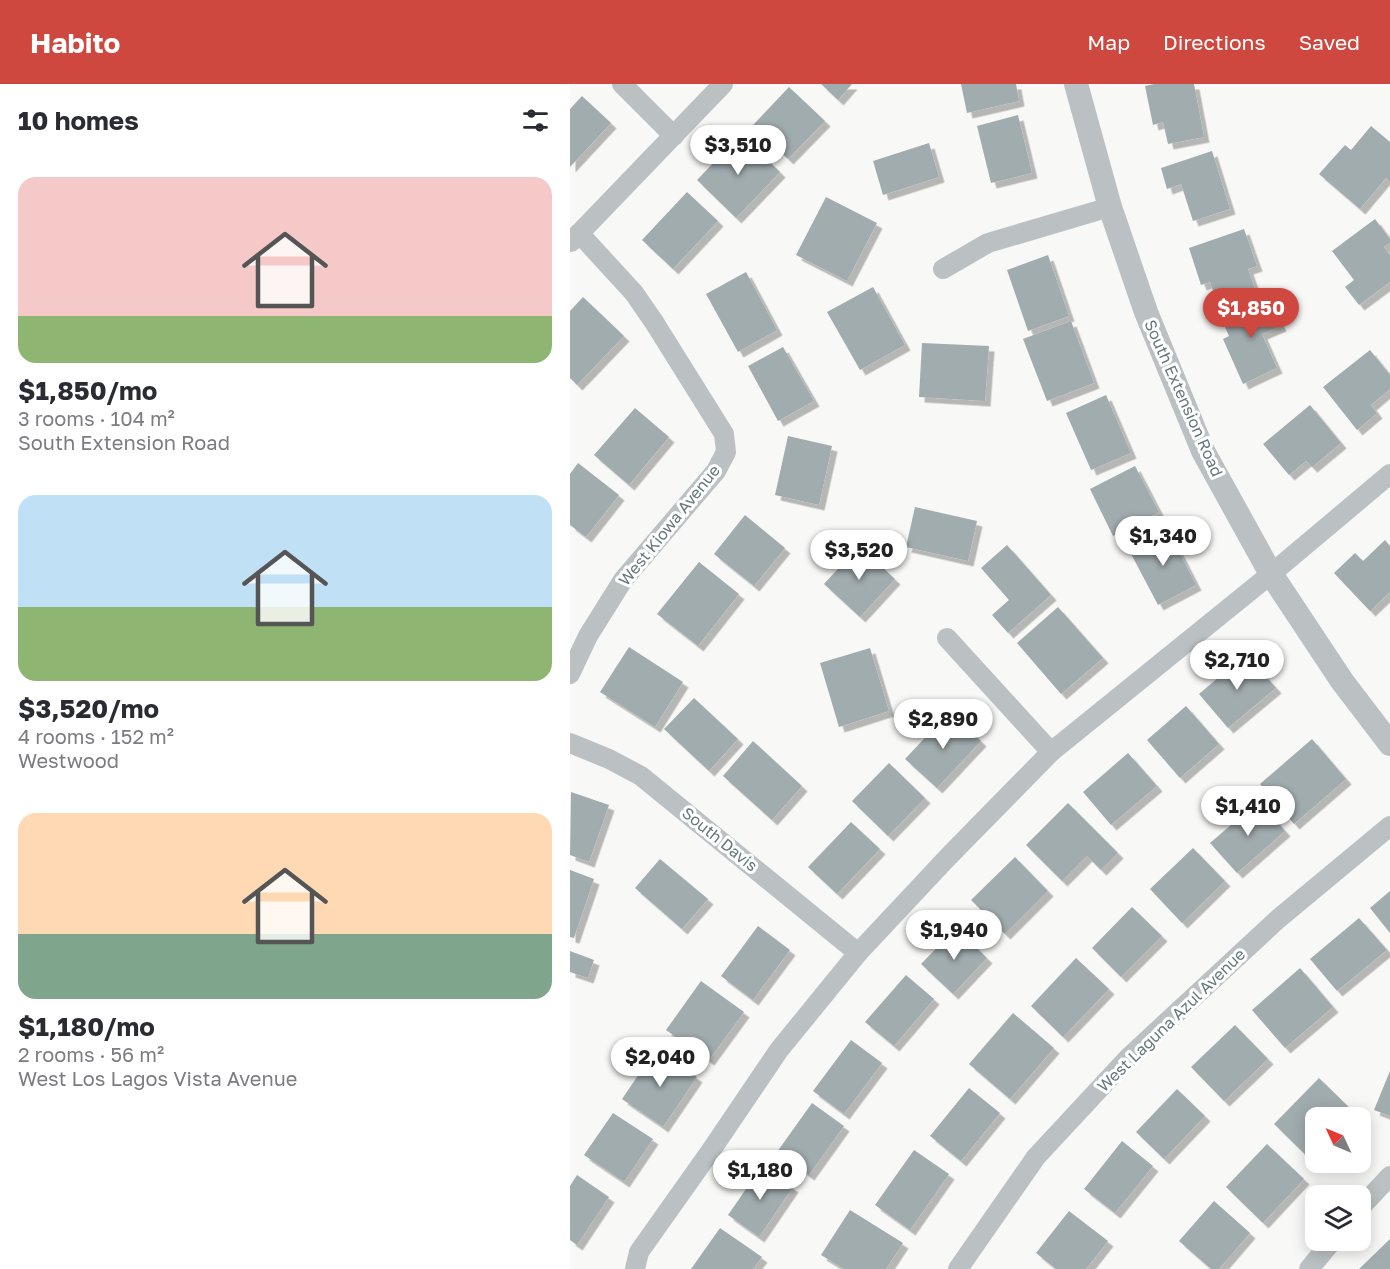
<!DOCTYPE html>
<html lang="en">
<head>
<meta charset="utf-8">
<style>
  body { margin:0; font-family:"Golos Text",sans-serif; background:#f2f2f3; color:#2b2b33; height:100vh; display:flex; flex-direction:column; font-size:22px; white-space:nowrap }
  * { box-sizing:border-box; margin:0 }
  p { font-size:20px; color:#7c7c81 }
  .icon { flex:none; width:33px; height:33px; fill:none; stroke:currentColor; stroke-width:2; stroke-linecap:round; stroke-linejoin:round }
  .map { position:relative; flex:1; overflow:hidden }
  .details { display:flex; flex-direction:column; background:#fff; width:570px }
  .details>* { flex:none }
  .needle { width:39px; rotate:314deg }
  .fabs { position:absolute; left:735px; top:1023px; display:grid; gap:12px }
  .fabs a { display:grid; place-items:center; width:66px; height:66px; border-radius:12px; background:#fff; box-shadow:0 3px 15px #0003; font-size:30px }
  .price { position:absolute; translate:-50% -51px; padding:0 14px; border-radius:21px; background:#fff; color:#222; font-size:20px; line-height:39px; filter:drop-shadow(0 2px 3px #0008) }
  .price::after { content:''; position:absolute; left:50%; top:36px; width:18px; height:14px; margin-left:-9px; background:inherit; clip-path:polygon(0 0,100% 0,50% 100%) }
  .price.active { background:#ce4840; color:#fff }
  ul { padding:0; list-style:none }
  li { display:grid; align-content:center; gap:12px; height:318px; padding:0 18px }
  li span { display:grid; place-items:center; height:186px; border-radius:18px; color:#555 }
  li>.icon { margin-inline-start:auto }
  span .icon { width:108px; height:108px; fill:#fffc; stroke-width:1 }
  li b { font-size:26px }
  h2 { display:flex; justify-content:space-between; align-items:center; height:72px; padding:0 18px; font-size:26px }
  header { display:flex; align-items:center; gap:36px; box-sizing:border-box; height:84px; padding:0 30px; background:#ce4840; color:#fff }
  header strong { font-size:28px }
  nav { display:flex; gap:33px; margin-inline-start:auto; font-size:21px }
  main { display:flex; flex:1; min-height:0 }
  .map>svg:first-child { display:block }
  .building { fill:#a1acae; filter:url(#shadow) }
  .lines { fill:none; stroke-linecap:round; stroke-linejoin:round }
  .minor { stroke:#bbc1c3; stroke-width:20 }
  .tertiary { stroke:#bbc1c3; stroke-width:24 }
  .labels { text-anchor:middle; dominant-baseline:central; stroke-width:6; stroke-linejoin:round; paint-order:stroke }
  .street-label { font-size:16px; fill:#66787d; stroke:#fff }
</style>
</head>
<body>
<header>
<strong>Habito</strong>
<nav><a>Map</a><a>Directions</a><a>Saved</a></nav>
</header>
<main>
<section class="details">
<h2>10 homes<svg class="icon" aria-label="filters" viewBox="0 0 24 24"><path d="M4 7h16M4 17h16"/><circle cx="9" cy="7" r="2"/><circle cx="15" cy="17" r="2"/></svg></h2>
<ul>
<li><span style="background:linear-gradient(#f6c9c9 75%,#8fb573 0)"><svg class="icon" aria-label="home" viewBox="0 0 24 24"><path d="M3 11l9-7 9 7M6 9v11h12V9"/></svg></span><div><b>$1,850/mo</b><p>3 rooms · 104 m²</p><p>South Extension Road</p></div></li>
<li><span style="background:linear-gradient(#bfe0f5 60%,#8fb573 0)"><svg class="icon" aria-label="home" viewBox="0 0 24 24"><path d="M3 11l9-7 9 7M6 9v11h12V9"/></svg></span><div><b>$3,520/mo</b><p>4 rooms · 152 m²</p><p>Westwood</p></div></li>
<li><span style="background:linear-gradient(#ffd9b3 65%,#7fa58c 0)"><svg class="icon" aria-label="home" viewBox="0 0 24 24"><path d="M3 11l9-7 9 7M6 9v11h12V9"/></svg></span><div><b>$1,180/mo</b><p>2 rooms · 56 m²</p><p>West Los Lagos Vista Avenue</p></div></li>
</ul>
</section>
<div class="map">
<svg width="820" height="1185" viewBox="0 0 820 1185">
  <defs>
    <filter id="shadow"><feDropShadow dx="5.5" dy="5.5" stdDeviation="0" flood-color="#0004"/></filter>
  </defs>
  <rect width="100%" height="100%" fill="#f8f8f6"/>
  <g class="building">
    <path d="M251 0H282L268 16Z"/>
    <path d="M391 0H446L449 17 397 29Z"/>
    <path d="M584 0H624L634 53 598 60 593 38 583 41 575 2Z"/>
    <path d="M219 3 255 37 218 75 183 41Z"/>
    <path d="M12 12 41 39 0 83V25Z"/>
    <path d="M448 31 462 89 421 99 407 42Z"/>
    <path d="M801 42 820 58V98L816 94 790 125 749 90 775 61 781 66Z"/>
    <path d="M171 50 210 88 166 134 127 96Z"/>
    <path d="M359 59 369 93 313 111 303 77Z"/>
    <path d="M642 67 660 125 623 137 611 100 597 105 591 84Z"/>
    <path d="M117 108 148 137 103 185 72 156Z"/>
    <path d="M256 113 307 139 277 197 226 171Z"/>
    <path d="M805 135 820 155V159L814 163 820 171V198L789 221 775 203 784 196 762 167Z"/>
    <path d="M674 145 687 182 678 185 685 205 647 219 640 198 631 201 619 164Z"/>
    <path d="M478 171 499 232 458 247 437 186Z"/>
    <path d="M176 188 207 246 168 268 136 210Z"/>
    <path d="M303 203 335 261 290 286 257 228Z"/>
    <path d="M13 213 54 252 7 301 0 294V227Z"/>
    <path d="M698 213 711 242 692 250 707 284 673 300 653 255 659 252 651 234Z"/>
    <path d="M501 237 524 299 477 317 453 255Z"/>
    <path d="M352 259 419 262 415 317 349 313Z"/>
    <path d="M213 263 244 317 208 337 178 282Z"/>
    <path d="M800 266 820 291V305L801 321 807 329 787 346 753 303Z"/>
    <path d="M536 311 561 369 521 386 496 329Z"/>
    <path d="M740 321 771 359 742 383 736 377 719 391 693 360Z"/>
    <path d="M65 324 99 353 59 401 24 371Z"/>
    <path d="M218 352 262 362 249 421 205 411Z"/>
    <path d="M8 379 49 411 16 453 0 441V390Z"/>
    <path d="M565 382 589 428 543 452 520 405Z"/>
    <path d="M345 423 407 437 398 477 336 463Z"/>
    <path d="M175 431 215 464 184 502 144 470Z"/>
    <path d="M598 446 626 501 588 521 559 466Z"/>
    <path d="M815 456 820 462V508L800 527 764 489 785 469 793 477Z"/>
    <path d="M437 461 481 511 438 549 422 531 439 516 411 484Z"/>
    <path d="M289 462 325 495 290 533 254 500Z"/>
    <path d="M129 478 169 510 128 562 87 530Z"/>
    <path d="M488 523 533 574 491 610 447 559Z"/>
    <path d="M59 563 113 598 85 643 30 608Z"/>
    <path d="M300 564 319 627 269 643 250 579Z"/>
    <path d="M676 570 706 604 658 644 629 610Z"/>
    <path d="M124 614 168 655 139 687 94 645Z"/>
    <path d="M616 622 649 660 610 694 577 656Z"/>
    <path d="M380 627 411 657 367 704 335 675Z"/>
    <path d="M742 655 776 695 724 740 690 700Z"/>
    <path d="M183 657 232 702 202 736 153 692Z"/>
    <path d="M558 669 587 702 541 741 513 708Z"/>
    <path d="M319 679 355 714 318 752 282 717Z"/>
    <path d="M1 708 39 721 19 778 0 771Z"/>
    <path d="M689 717 715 747 667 789 640 759Z"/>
    <path d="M498 719 548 769 531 786 517 772 492 797 456 761Z"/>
    <path d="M281 738 310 765 267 810 238 783Z"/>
    <path d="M623 764 655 797 612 839 580 805Z"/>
    <path d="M445 773 478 807 435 850 401 816Z"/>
    <path d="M90 775 138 815 112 845 65 804Z"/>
    <path d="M0 786 24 795 4 854 0 853Z"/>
    <path d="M820 807V849L800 824Z"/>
    <path d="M562 823 592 852 551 893 522 864Z"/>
    <path d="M789 834 817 866 767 907 740 875Z"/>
    <path d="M188 842 220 866 183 916 151 892Z"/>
    <path d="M386 844 417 874 383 910 351 880Z"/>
    <path d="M0 867 24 876 18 894 0 888Z"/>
    <path d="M506 874 539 905 493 953 461 922Z"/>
    <path d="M730 884 763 923 715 964 682 926Z"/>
    <path d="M336 891 364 915 324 962 295 938Z"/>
    <path d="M131 897 174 928 139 976 96 946Z"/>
    <path d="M443 929 484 964 440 1015 399 980Z"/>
    <path d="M665 941 698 975 654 1017 621 983Z"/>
    <path d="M281 956 312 979 274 1030 243 1007Z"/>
    <path d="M86 965 127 993 93 1043 52 1015Z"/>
    <path d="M820 987V1032L804 1026Z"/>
    <path d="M749 994 790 1034H746V1081L704 1040Z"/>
    <path d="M399 1004 430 1029 391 1077 360 1052Z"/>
    <path d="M607 1005 635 1032 594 1075 566 1048Z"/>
    <path d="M242 1019 274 1042 239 1091 207 1068Z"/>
    <path d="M43 1029 83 1055 54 1098 14 1071Z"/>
    <path d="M552 1057 583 1082 545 1129 514 1105Z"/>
    <path d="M697 1060 734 1095 693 1139 656 1103Z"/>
    <path d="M344 1066 379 1090 340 1146 305 1121Z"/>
    <path d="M192 1082 223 1103 189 1153 158 1131Z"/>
    <path d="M7 1091 39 1113 7 1161 0 1156V1102Z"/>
    <path d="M644 1117 680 1149 649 1185H641L609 1157Z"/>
    <path d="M280 1126 333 1159 316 1185H274L251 1171Z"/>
    <path d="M499 1127 538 1157 516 1185H486L466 1169Z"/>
    <path d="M150 1144 192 1173 183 1185H121Z"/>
    <path d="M820 1155V1185H789Z"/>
  </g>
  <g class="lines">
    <g class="minor">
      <path d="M52 0 104 52"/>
      <path d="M1 158 153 0"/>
      <path d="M373 185 418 159 540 123"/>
      <path d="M377 554 481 668"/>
      <path d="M0 590 18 552 53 496 146 387 156 368 154 350 84 238 64 209 9 149"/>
      <path d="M0 659 39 675 71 692 288 869"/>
      <path d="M790 1124 820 1092"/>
      <path d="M65 1185 69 1168 142 1065 209 966 288 869 378 773 481 668 701 490 820 390"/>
      <path d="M388 1185 466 1073 558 974 708 835 820 742"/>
      <path d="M739 1185 763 1156"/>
    </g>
    <path class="tertiary" d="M506 0 540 123 576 228 633 367 701 490 772 597 820 660"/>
  </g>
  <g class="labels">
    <g class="street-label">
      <text transform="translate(614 314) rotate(66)">South Extension Road</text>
      <text transform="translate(99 441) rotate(-51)">West Kiowa Avenue</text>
      <text transform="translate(150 755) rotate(39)">South Davis</text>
      <text transform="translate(601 936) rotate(-44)">West Laguna Azul Avenue</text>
    </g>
  </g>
</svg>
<div class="fabs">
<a><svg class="needle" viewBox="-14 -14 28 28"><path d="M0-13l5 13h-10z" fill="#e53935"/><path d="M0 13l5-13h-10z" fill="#7c7c81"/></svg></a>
<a><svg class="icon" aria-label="layers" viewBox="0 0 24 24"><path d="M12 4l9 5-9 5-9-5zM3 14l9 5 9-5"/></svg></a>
</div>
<b class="price" style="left:168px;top:92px">$3,510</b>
<b class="price active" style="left:681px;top:255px">$1,850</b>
<b class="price" style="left:593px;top:483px">$1,340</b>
<b class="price" style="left:289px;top:497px">$3,520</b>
<b class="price" style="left:667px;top:607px">$2,710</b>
<b class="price" style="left:373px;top:666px">$2,890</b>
<b class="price" style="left:678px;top:753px">$1,410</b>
<b class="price" style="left:384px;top:877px">$1,940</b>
<b class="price" style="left:90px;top:1004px">$2,040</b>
<b class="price" style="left:190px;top:1117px">$1,180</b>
</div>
</main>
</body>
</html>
